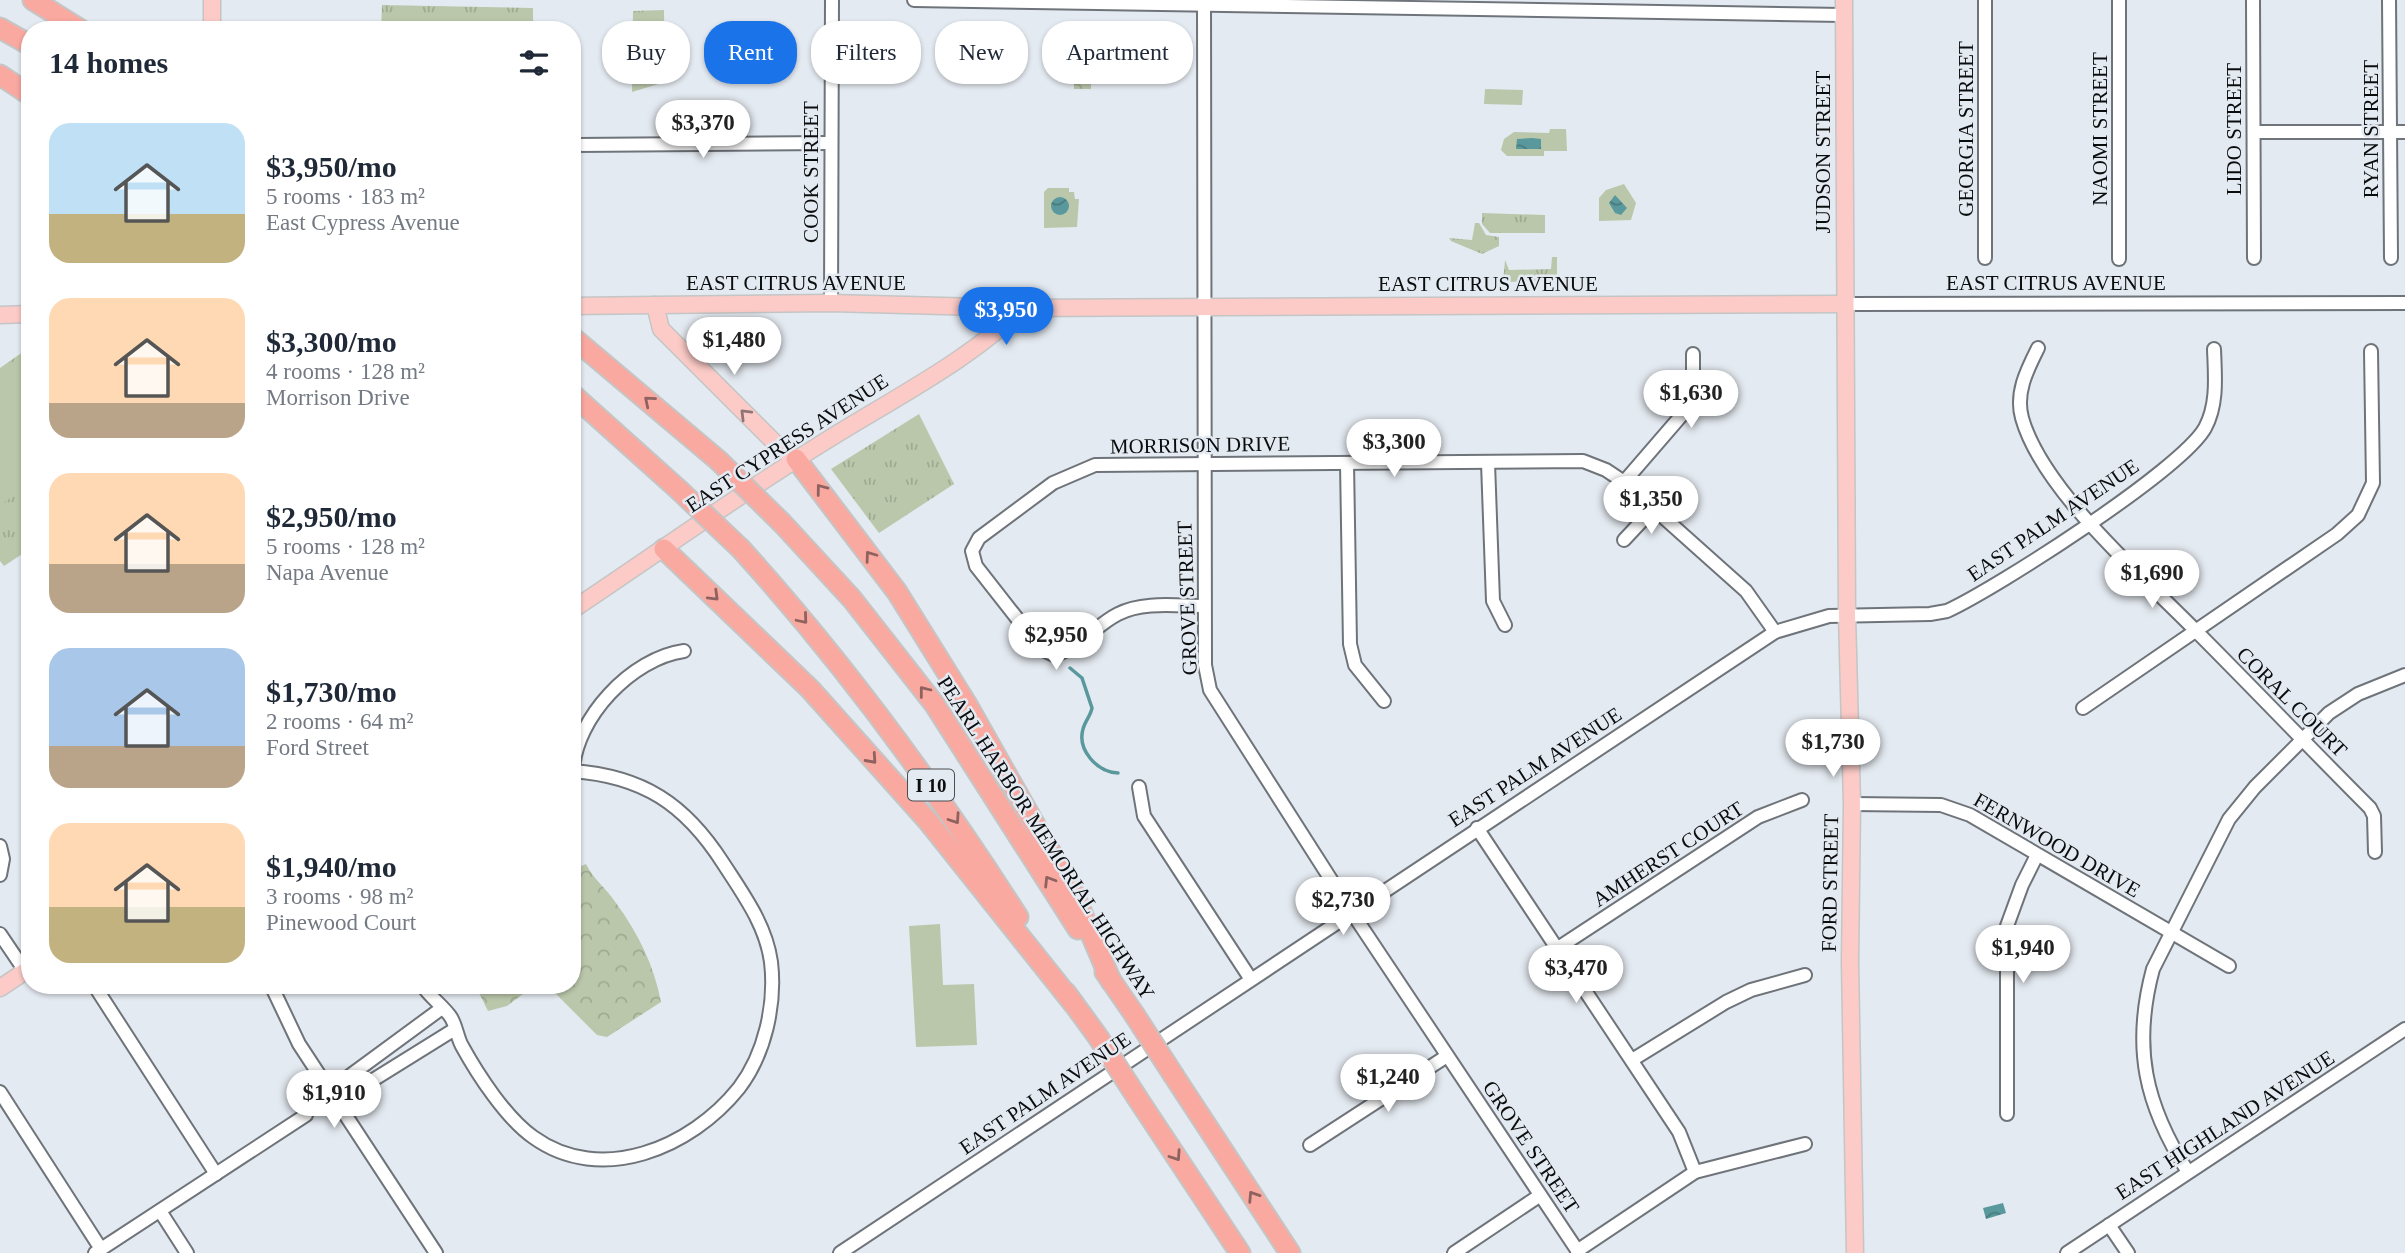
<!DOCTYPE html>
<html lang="en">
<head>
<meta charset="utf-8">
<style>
  body { margin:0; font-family:"Times New Roman",serif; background:#f2f2f3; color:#1f2937; height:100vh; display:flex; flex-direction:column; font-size:26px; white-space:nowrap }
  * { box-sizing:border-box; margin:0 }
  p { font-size:23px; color:#747a83 }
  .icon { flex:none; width:38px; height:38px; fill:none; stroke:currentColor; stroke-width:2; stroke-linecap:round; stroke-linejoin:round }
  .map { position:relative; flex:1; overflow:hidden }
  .details { position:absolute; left:21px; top:21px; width:560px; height:973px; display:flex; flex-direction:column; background:#fff; border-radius:28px; box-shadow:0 2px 5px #0004 }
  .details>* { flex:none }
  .guide { position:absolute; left:602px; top:21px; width:665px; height:63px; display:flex; gap:14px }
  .price { position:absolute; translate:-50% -60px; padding:0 16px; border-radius:24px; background:#fff; color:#222; font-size:23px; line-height:46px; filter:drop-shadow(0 2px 4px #0008) }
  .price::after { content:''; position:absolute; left:50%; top:42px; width:21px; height:16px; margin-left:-10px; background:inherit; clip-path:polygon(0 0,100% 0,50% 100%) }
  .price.on { background:#1a73e8; color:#fff }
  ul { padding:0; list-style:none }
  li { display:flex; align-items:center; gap:21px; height:175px; padding:0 28px }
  li span { display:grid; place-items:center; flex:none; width:196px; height:140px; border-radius:21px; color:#555 }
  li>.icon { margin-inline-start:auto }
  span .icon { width:84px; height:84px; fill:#fffc; stroke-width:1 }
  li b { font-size:30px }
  h2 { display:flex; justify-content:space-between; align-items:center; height:84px; padding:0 28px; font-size:30px }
  .tag { padding:0 24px; border-radius:28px; background:#fff; box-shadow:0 2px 5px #0004; font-size:24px; line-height:63px }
  .tag.on { background:#1a73e8; color:#fff }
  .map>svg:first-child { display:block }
  .grass { fill:url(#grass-tufts) }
  .park { fill:url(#park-crowns) }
  .pitch { fill:#bbc7ab }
  .water { fill:url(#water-waves) }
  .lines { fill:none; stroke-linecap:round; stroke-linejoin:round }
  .stream { stroke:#59999d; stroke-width:3.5 }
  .minor-casing { stroke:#6f747a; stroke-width:16 }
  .major-casing { stroke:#c4c5c5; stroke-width:19 }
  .highway-casing { stroke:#c4c5c5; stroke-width:23 }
  .minor { stroke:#fff; stroke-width:12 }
  .major { stroke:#fccbc7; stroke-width:16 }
  .highway { stroke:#faa9a1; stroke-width:19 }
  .highway-bridge-casing { stroke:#c4c5c5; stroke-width:23; stroke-linecap:butt }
  .highway-bridge { stroke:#faa9a1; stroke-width:19 }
  .oneway { stroke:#8e625f }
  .oneway2 { stroke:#8f7574 }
  .labels { text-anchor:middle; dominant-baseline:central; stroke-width:5; stroke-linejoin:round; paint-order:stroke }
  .shield { fill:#e4eaf1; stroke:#4b4f52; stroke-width:2 }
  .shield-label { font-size:19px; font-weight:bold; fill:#0a0c0e }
  .street-label { font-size:21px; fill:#0a0c0e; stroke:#e4eaf1 }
</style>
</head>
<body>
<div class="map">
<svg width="2405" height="1253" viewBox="0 0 2405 1253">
  <defs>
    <pattern id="grass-tufts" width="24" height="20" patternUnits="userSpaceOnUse" patternTransform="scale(1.75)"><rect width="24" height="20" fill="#bbc7ab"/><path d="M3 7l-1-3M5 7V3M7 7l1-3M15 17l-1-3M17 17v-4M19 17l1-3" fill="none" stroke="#9faa92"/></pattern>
    <pattern id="park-crowns" width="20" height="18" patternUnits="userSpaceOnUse" patternTransform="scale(1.75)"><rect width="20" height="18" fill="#bbc7ab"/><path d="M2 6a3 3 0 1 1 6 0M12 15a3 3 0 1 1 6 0" fill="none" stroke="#9faa92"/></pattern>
    <pattern id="water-waves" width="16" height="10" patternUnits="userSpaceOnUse" patternTransform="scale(1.75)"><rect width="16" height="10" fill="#59999d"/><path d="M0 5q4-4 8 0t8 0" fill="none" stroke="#487b7e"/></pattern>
  </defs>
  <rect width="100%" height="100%" fill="#e4eaf1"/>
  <g class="grass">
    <path d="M382 5 533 8V30H381Z"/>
    <path d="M664 10 665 82 632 92 633 11Z"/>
    <path d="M1482 213 1545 215V233H1490L1482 224Z"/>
    <path d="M1475 223H1479L1486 235 1499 237V246L1482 254 1451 241 1449 238 1472 240Z"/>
    <path d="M1552 257H1557V281L1503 282 1505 260 1509 270 1551 269Z"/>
    <path d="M30 347V549L4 566 0 561V368Z"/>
    <path d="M919 414 954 484 879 533 831 469Z"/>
  </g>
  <g class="park">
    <rect x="1074" y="64" width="17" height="25"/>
    <path d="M586 864C594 880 607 889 616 903 638 933 654 965 661 1002L607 1037 597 1035 547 985H572V870Z"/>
    <path d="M470 985H535L507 1006 488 1011 479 993Z"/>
  </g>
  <g class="pitch">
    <path d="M1485 89 1523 90 1522 105 1484 104Z"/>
    <path d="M1550 129H1566L1567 151H1544V156H1507L1501 150 1504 139 1514 132 1549 133Z"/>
    <path d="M1624 184 1636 203 1631 220 1599 221V198L1606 190Z"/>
    <path d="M1048 188H1069V192H1074L1075 199H1079L1077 227 1044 228V192Z"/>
    <path d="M10 374 30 398V485L0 505V381Z"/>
    <path d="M940 924 943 985 974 984 977 1045 916 1047 909 926Z"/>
  </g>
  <g class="water">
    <path d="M1532 138 1541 139V149H1516L1517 139Z"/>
    <path d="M1615 195 1627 208 1621 215 1615 213 1609 203Z"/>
    <circle cx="1060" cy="206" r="9"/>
    <path d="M2003 1203 2006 1213 1986 1219 1983 1208Z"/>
  </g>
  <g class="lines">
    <path class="stream" d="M1070 668 1082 678 1092 708C1091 715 1085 721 1083 729 1077 750 1097 772 1118 773"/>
    <g class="minor-casing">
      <g id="minor">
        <path d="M914 0 1844 15"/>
        <path d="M1204 0 1205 665 1210 690 1351 911 1579 1253"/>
        <path d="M2119 0V259"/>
        <path d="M2253 0 2254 258"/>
        <path d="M2389 0 2391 258"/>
        <path d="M2254 132H2405"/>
        <path d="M576 145 830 143"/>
        <path d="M1985 258V0"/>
        <path d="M831 303 832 0"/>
        <path d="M1844 304 2405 303"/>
        <path d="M2038 348C2027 370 2015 393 2022 418 2042 490 2143 577 2195 630 2254 689 2311 749 2370 808L2374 816 2375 852"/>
        <path d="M1347 463 1350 644 1355 665 1384 701"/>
        <path d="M1488 463 1493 601 1505 625"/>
        <path d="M1624 482 1687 409 1693 396V354"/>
        <path d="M1624 540 1653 509"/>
        <path d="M1204 606C1177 606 1143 601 1118 614 1096 625 1078 649 1054 655L1041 649 976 566 972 551 979 538 1053 483 1095 465 1583 461 1606 470 1624 482 1746 591 1775 632"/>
        <path d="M2083 708 2337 534 2358 515 2373 483 2371 351"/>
        <path d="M573 771C575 718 632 658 684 651"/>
        <path d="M1139 787 1144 816 1250 978"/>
        <path d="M1852 804 1941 805 1970 815 2229 966"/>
        <path d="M1477 828 1679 1132 1695 1172"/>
        <path d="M0 846 3 859 0 875"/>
        <path d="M0 934 25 971"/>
        <path d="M1558 948 1758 817 1802 800"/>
        <path d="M94 985 216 1174"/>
        <path d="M271 985 299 1044 436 1253"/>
        <path d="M422 985C430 997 442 1005 450 1016 456 1024 457 1037 462 1046 478 1075 506 1118 533 1137 601 1186 691 1148 739 1088 765 1054 776 1004 771 962 766 925 743 894 723 863 685 804 643 776 572 771"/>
        <path d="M1632 1060 1726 1002 1751 990 1805 975"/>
        <path d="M329 1091 442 1008"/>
        <path d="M0 1092 101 1249"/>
        <path d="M336 1103 455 1029"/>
        <path d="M2007 1114V926L2022 885 2037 855"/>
        <path d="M1310 1145 1447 1056"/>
        <path d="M2188 1172C2145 1105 2132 1047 2153 969L2229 819 2255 787 2329 713 2358 694 2405 675"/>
        <path d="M160 1211 187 1253"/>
        <path d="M2109 1225 2128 1253"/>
        <path d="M1577 1251 1695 1172 1805 1144"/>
        <path d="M95 1253 306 1115"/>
        <path d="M840 1253 1775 632 1829 616 1930 614 1947 611C1997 588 2181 470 2205 428 2218 404 2215 376 2214 349"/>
        <path d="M1454 1253 1539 1196"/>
        <path d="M2067 1253 2405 1029"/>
      </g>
    </g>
    <g class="major-casing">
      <g id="major">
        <path d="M212 0V30"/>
        <path d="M1844 0 1847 615 1852 804 1850 961 1855 1253"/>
        <path d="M655 305 661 329 779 447 796 459"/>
        <path d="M572 306 831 303 1021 308 1844 304"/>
        <path d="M0 315 30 314"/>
        <path d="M572 610C656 554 738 495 824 442 882 405 976 357 1021 308"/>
        <path d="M0 988 30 968"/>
      </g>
    </g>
    <g class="highway-casing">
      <g id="highway">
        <path d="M33 0 81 30"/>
        <path d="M0 28 30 45"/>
        <path d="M0 75 30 95"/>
        <path d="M572 337 719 461"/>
        <path d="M572 394 679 490"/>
        <path d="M796 459 897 592 966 703 1073 892 1111 981"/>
        <path d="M782 523 852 599 935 705 1078 929"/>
        <path d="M664 549 810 689 928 821 1073 1003"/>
        <path d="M741 549C845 664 935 787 1018 917"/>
        <path d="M1105 972 1134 1014"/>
        <path d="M1066 993 1098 1037"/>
        <path d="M1174 1076 1290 1253"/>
        <path d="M1138 1099 1240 1253"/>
      </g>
    </g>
    <use href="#minor" class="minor"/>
    <use href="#major" class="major"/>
    <use href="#highway" class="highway"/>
    <g class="highway-bridge-casing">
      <g id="highway-bridge">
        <path d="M719 461 782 523"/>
        <path d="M679 490 741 549"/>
        <path d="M1134 1014 1174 1076"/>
        <path d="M1098 1037 1138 1099"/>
      </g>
    </g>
    <use href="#highway-bridge" class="highway-bridge"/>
  </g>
  <defs><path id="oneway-chevron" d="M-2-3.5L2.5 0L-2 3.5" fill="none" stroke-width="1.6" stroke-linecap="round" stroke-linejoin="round" transform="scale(1.75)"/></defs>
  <g class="oneway">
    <use href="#oneway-chevron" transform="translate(649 401) rotate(-140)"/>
    <use href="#oneway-chevron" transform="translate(821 489) rotate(-127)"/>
    <use href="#oneway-chevron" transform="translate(870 556) rotate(-126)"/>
    <use href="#oneway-chevron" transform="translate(714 596) rotate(44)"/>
    <use href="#oneway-chevron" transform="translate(803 619) rotate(50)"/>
    <use href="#oneway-chevron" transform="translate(924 691) rotate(-128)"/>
    <use href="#oneway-chevron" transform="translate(872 759) rotate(48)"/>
    <use href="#oneway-chevron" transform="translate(955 819) rotate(56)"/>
    <use href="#oneway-chevron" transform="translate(1049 881) rotate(-122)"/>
    <use href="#oneway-chevron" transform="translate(1176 1156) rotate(56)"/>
    <use href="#oneway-chevron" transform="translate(1253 1196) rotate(-123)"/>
  </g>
  <use class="oneway2" href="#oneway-chevron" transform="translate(745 414) rotate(-135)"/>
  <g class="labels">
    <rect class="shield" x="908" y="769.5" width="46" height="31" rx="5"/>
    <g class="shield-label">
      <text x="931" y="785">I 10</text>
    </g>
    <g class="street-label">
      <text transform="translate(1966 129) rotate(-90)">GEORGIA STREET</text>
      <text transform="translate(2100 129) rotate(-90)">NAOMI STREET</text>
      <text transform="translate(2234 129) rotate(-90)">LIDO STREET</text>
      <text transform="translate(2371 129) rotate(-90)">RYAN STREET</text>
      <text transform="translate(1823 152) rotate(-90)">JUDSON STREET</text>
      <text transform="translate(811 172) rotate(-90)">COOK STREET</text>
      <text x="796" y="283">EAST CITRUS AVENUE</text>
      <text x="2056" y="283">EAST CITRUS AVENUE</text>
      <text x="1488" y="284">EAST CITRUS AVENUE</text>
      <text transform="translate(787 443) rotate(-33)">EAST CYPRESS AVENUE</text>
      <text transform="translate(1200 445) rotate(-1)">MORRISON DRIVE</text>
      <text transform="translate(2053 520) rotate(-34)">EAST PALM AVENUE</text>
      <text transform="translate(1187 598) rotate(-92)">GROVE STREET</text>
      <text transform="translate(2292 702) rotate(45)">CORAL COURT</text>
      <text transform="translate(1535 767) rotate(-33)">EAST PALM AVENUE</text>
      <text transform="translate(1046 838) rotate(57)">PEARL HARBOR MEMORIAL HIGHWAY</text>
      <text transform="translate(2057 845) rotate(30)">FERNWOOD DRIVE</text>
      <text transform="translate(1668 854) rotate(-33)">AMHERST COURT</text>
      <text transform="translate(1830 883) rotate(-89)">FORD STREET</text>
      <text transform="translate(1045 1093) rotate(-34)">EAST PALM AVENUE</text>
      <text transform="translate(2225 1125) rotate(-33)">EAST HIGHLAND AVENUE</text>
      <text transform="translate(1531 1147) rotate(56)">GROVE STREET</text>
    </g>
  </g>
</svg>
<b class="price" style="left:703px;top:160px">$3,370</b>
<b class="price on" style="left:1006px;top:347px">$3,950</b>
<b class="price" style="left:734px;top:377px">$1,480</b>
<b class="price" style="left:1691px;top:430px">$1,630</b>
<b class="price" style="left:1394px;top:479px">$3,300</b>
<b class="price" style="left:1651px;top:536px">$1,350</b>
<b class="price" style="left:2152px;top:610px">$1,690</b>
<b class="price" style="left:1056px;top:672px">$2,950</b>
<b class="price" style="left:1833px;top:779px">$1,730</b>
<b class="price" style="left:1343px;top:937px">$2,730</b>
<b class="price" style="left:2023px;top:985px">$1,940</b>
<b class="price" style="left:1576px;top:1005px">$3,470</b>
<b class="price" style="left:1388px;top:1114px">$1,240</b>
<b class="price" style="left:334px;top:1130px">$1,910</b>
<div class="guide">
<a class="tag">Buy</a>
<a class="tag on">Rent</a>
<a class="tag">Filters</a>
<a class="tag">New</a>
<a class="tag">Apartment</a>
</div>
<section class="details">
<h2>14 homes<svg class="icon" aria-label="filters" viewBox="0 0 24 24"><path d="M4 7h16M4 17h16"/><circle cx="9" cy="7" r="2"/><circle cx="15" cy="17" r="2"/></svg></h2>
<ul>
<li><span style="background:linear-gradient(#bfe0f5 65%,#c2b280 0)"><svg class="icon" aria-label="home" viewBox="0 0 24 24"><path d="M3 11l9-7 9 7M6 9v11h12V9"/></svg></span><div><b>$3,950/mo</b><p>5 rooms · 183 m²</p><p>East Cypress Avenue</p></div></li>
<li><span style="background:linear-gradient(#ffd9b3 75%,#b9a48a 0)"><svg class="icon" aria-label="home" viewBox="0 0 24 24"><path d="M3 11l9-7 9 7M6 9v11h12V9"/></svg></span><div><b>$3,300/mo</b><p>4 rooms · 128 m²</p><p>Morrison Drive</p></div></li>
<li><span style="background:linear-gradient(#ffd9b3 65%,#b9a48a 0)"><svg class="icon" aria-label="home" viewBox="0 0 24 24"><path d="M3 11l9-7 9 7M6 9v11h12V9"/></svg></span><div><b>$2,950/mo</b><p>5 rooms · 128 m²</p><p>Napa Avenue</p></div></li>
<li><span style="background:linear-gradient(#a9c7e8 70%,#b9a48a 0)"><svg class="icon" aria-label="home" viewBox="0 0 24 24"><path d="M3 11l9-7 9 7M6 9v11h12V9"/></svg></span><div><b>$1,730/mo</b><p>2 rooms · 64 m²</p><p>Ford Street</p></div></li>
<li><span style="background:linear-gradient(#ffd9b3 60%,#c2b280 0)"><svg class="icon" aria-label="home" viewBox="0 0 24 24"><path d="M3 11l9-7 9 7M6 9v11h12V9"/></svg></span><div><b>$1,940/mo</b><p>3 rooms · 98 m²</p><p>Pinewood Court</p></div></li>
</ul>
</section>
</div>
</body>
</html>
